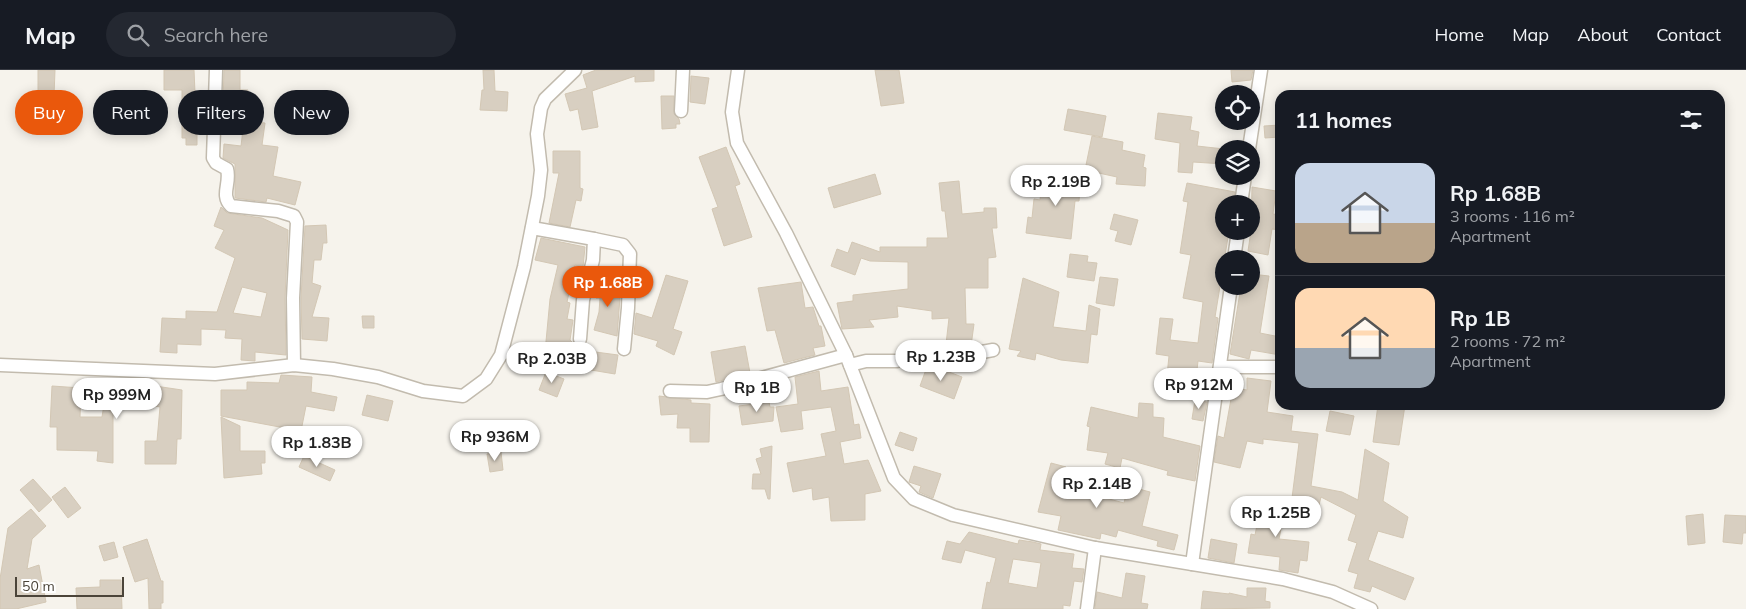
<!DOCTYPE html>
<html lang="en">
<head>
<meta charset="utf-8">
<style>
  body { margin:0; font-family:Mulish,sans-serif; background:#242831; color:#f1f3f6; height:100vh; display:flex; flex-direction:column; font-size:19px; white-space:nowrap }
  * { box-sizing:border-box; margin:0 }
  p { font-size:16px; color:#9ea1a6 }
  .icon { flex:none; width:28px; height:28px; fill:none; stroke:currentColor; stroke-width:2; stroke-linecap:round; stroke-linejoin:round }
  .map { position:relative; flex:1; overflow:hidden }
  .drawer { position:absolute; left:1275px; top:20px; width:450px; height:320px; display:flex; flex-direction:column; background:#171b24; border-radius:15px; box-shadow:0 2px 12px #0003 }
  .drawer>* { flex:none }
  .top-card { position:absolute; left:15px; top:20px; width:475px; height:45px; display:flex; gap:10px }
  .controls { position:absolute; left:1215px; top:15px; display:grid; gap:10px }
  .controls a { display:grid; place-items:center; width:45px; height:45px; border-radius:50%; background:#171b24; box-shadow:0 2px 12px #0003; font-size:25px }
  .scale { position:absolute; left:15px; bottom:12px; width:109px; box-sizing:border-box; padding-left:5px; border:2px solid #4b4439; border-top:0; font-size:14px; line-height:18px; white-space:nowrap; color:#4b4439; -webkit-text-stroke:4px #fff; paint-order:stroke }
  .price { position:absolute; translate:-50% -42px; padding:0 11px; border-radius:18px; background:#fff; color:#222; font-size:16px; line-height:32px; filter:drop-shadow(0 1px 2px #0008) }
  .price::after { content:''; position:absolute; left:50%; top:30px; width:15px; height:11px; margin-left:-8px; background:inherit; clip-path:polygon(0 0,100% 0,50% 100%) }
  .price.selected { background:#ea580c; color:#fff }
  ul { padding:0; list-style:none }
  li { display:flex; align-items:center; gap:15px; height:125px; padding:0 20px }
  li+li { border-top:1px solid #363941 }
  li span { display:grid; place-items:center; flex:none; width:140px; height:100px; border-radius:15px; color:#555 }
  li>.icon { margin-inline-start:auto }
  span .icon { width:60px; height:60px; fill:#fffc; stroke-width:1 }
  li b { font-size:21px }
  h2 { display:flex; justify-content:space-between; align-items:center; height:60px; padding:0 20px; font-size:21px }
  .tag { padding:0 18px; border-radius:22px; background:#171b24; box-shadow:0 2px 12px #0003; font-size:18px; line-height:45px }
  .tag.selected { background:#ea580c; color:#fff }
  header { display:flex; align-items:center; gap:30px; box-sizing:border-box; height:70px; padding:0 25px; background:#171b24; border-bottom:1px solid #363941 }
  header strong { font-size:24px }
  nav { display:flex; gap:28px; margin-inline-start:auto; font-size:18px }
  .search { width:350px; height:45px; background:#242831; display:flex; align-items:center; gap:12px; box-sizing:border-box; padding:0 18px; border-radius:28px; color:#9ea1a6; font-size:19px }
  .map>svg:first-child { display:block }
  .building { fill:#d8cfc1; stroke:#d3c7b4; fill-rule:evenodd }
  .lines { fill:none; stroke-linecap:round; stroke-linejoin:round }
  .street-casing { stroke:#c2bbae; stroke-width:15 }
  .street { stroke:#fff; stroke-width:12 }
</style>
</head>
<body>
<header>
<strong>Map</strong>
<div class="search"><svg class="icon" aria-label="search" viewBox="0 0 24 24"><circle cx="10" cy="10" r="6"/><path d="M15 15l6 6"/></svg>Search here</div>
<nav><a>Home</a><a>Map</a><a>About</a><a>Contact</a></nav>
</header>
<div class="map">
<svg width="1746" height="539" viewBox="0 0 1746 539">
  <rect width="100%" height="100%" fill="#f6f3ec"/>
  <g class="building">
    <path d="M38 0H55L54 26H38Z"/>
    <path d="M164 0H194L195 23H207L206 64H197V75H186V68H182V20H164Z"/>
    <path d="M224 0H240V20H248L247 34 223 33Z"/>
    <path d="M483 0H494L495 21 508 22 507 41 480 40 482 20H484Z"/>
    <path d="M596 0H654V11L635 12V6L592 21 598 57 582 60 578 39 570 41 565 24 587 18 583 5Z"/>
    <path d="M875 0H899L904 33 881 36Z"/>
    <path d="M1231 0H1253L1251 10 1232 12Z"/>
    <path d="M691 6 709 8 705 34 690 32Z"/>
    <path d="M661 26H674V44L679 49 680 54H676V58L662 59Z"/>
    <path d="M1068 39 1106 46 1102 67 1064 60Z"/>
    <path d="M1158 43 1192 47 1190 60 1199 62 1197 76 1224 79V94L1193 92 1192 103 1178 102 1180 73 1155 69Z"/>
    <path d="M244 51 265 53 262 75 278 77 273 106 301 112 295 135 267 128 266 132 235 128V94L223 88 224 74 241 76Z"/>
    <path d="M1280 55V67L1265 68 1264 56Z"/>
    <path d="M1092 66 1123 72 1122 80 1145 85 1143 97 1146 98 1145 116 1116 114 1117 107 1085 100Z"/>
    <path d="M726 77 740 114 735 116 752 167 724 176 712 139 718 137 699 87Z"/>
    <path d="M553 81H580V118L583 119 581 131 576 130 570 157 549 153 559 103H553Z"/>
    <path d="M1052 102 1081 104 1079 131H1075L1071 169 1026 163 1028 147 1032 148 1034 129 1040 130 1041 121 1051 122Z"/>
    <path d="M875 104 881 124 834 138 828 118Z"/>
    <path d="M959 111 962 144 984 142V138H996L997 158H992L996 187 988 188V218H965L966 254H974L971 276 946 274 949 248 932 249V241L897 236 898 247 869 250 874 257 842 259 837 233 853 231V225L908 219V192L870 191 861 188 855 205 831 196 837 179 848 183 852 172 880 182V177H927V168H948L945 141H942L939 113Z"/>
    <path d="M1187 113 1235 122 1233 134H1224V161H1229L1215 247 1218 248 1212 293 1198 291 1195 318 1166 315 1169 286 1156 284 1160 248 1173 249 1170 270 1198 273 1203 232 1183 228 1191 185 1180 183 1188 132 1183 131Z"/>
    <path d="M1252 117 1276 121 1273 144 1280 145V160L1272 159 1268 185 1248 181 1251 161Z"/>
    <path d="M221 137 227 143 262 148 288 160 285 228 286 285 255 282V291L241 290 242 269 225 268 226 260 201 259V275L177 274V283L160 282 162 248 186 249V241L217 242 235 188 215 178 224 160 214 156ZM242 217 267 223 261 247 233 243Z"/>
    <path d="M1114 144 1138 150 1131 175 1115 171 1118 161 1110 159Z"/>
    <path d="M326 155 327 173H323L321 190H314L312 213 321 216 312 247 329 248 327 271 302 269 301 228 305 156Z"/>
    <path d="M541 168 585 177 583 197 575 195 567 232 570 233 567 249 573 250 570 270 574 274 572 286 545 282 550 229 558 195 535 190Z"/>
    <path d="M1070 184 1088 186 1087 192 1097 193 1094 211 1067 207Z"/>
    <path d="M1251 204 1269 206 1260 263 1280 267V285L1251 280 1249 289 1230 284 1241 216H1251Z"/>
    <path d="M666 205 688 211 673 259 682 262 674 285 656 276 658 271 634 264 636 243 652 248Z"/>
    <path d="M1100 207 1118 209 1114 236 1096 233Z"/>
    <path d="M1023 208 1059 222 1053 257 1086 261 1089 235 1100 239 1097 265 1091 264 1088 293 1061 290 1036 283 1035 290 1017 286 1021 281 1009 279Z"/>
    <path d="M600 210 621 215 617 266 594 260 599 242 600 228H596Z"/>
    <path d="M801 212 805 238 813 237 819 256H821L825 276 813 278 815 285 784 293 775 260 767 261 758 218Z"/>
    <path d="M362 246H374V258H363Z"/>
    <path d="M745 276 750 303 716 312 711 282Z"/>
    <path d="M588 281 618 285 615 304 585 299Z"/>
    <path d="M928 294 962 307 954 329 920 316Z"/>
    <path d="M819 301 821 321 848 317 854 355 859 354 861 368 840 372 844 394 868 390 881 421 865 424V450L831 451 829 427 813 430 812 418 793 422 787 393 826 386 821 364 836 361 831 337 801 341 803 359 781 362 776 337 798 334 795 307Z"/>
    <path d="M546 302 564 309 557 327 539 320Z"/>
    <path d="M281 305 312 307 311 322 337 327 334 341 306 336 301 361 221 346V320H247V312L279 313Z"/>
    <path d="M1247 308 1271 311 1267 342 1293 346 1291 361 1318 364 1311 416 1342 422 1358 430 1365 379 1389 393 1383 431 1408 447 1403 468 1378 461 1368 490 1414 508 1405 530 1372 516 1370 522 1354 518 1358 504 1348 501 1357 473 1348 470 1356 445 1321 427 1319 435 1292 428 1299 373 1263 369V374L1247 371 1240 398 1214 392 1218 366 1224 368 1233 318 1247 320Z"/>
    <path d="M108 309 182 320 181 369H177L176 394H145V371H157L160 337 128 330 127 339 113 337V393L97 391 98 381 57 380V357H50L52 316 81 318 80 347H102Z"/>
    <path d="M367 325 393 331 388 351 362 345Z"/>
    <path d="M659 326 691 330V333L710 334 709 372H690V358H677L678 344 661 345Z"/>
    <path d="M1195 330 1207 332 1203 351 1192 349Z"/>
    <path d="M769 332 770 337H774L773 351 742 355 739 336Z"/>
    <path d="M1139 333 1153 334V347L1164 348 1163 367 1200 376 1195 411 1167 405 1168 401 1122 388 1120 398 1105 394 1108 383 1087 380 1090 357 1087 356 1091 337 1138 348Z"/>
    <path d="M1378 335H1405L1399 375 1373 372Z"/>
    <path d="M1330 341 1354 346 1350 365 1326 361Z"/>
    <path d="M221 347 240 356V381H265V393H261L262 404 224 408Z"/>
    <path d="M900 362 917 368 913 381 895 375Z"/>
    <path d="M772 376 770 429H768L765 419H752L753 404H761L756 389 762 387 760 379Z"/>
    <path d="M501 382 503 400 490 402 487 384Z"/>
    <path d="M304 386 335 400 330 411 299 397Z"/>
    <path d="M1051 393 1066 397 1064 403 1098 416 1094 425 1124 433 1128 416 1150 422 1142 456 1178 465 1174 480 1157 476 1158 471 1118 460 1116 467 1101 463 1100 469 1058 460 1061 446 1038 442Z"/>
    <path d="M914 396 941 404 933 428 919 422 921 416 909 412Z"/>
    <path d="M33 409 52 430 39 442 20 420Z"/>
    <path d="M65 417 81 438 68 448 52 427Z"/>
    <path d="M1257 428 1286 434 1279 469 1309 472 1307 491 1300 490 1298 503 1279 500 1280 487 1248 483 1251 464 1255 465 1260 440 1254 439Z"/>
    <path d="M31 439 46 456 32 469 27 499 39 495 46 532 16 539H0V509L8 458Z"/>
    <path d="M1703 444 1705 473 1688 475 1686 446Z"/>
    <path d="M1725 445 1746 446V463H1743L1742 474 1723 472Z"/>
    <path d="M969 462 1018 474 1019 470 1033 472 1041 474 1040 480 1074 484 1072 498 1084 499 1082 512 1074 511 1070 536 1063 535V539H982L987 512 990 513 996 488 965 480 961 493 942 489 947 471 960 474ZM1013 489 1041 493 1037 518 1008 513Z"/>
    <path d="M147 469 161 511H163V533H161V539H149L148 508 135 512 123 477Z"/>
    <path d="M1211 469 1237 474 1234 493 1208 488Z"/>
    <path d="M114 472 118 487 104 491 99 476Z"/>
    <path d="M1126 503 1145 506 1141 533 1148 534 1147 539H1095L1097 522 1122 528Z"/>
    <path d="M100 510H121L122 539H77L76 518 100 517Z"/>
    <path d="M1247 518H1266L1265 531 1270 532V538L1201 539 1203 521 1229 524V523L1247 527Z"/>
  </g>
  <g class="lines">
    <g class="street-casing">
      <g id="street">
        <path d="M216 0 213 88 216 93 227 99C231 113 220 125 231 136L278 141 294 146 297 152 293 228 294 295"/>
        <path d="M738 0 732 42 737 73 786 163 846 285 894 408 914 429 953 445 1095 478 1283 509 1333 522 1371 539"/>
        <path d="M681 41 683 0"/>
        <path d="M1249 79 1261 0"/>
        <path d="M1241 134 1245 106"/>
        <path d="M532 158 594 169 593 190 583 230 580 269"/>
        <path d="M594 169 623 175 630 184 628 238 624 279"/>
        <path d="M1234 189 1238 161"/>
        <path d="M0 295 215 304 294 295 333 299 378 307 423 321 463 326 486 309 501 285 524 197 538 126 541 100 537 64 541 38 545 29 575 0"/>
        <path d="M850 295 866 291H897L924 285 960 286 993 280"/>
        <path d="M1221 297H1280"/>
        <path d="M670 321 707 322 721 319 846 285"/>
        <path d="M1192 494 1231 216"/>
        <path d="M1087 539 1095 478"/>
      </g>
    </g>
    <use href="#street" class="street"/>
  </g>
</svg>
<div class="controls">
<a><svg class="icon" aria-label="locate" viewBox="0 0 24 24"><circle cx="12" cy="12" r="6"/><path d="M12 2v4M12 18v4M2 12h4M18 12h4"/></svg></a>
<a><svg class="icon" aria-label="layers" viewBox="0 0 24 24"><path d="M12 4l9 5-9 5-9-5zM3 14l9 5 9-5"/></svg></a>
<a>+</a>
<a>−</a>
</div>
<div class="scale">50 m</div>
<b class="price" style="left:1056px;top:137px">Rp 2.19B</b>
<b class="price selected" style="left:608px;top:238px">Rp 1.68B</b>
<b class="price" style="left:941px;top:312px">Rp 1.23B</b>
<b class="price" style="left:552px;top:314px">Rp 2.03B</b>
<b class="price" style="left:1199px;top:340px">Rp 912M</b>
<b class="price" style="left:757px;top:343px">Rp 1B</b>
<b class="price" style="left:117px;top:350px">Rp 999M</b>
<b class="price" style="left:495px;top:392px">Rp 936M</b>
<b class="price" style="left:317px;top:398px">Rp 1.83B</b>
<b class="price" style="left:1097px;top:439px">Rp 2.14B</b>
<b class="price" style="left:1276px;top:468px">Rp 1.25B</b>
<div class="top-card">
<a class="tag selected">Buy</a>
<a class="tag">Rent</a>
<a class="tag">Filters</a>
<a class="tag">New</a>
</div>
<section class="drawer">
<h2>11 homes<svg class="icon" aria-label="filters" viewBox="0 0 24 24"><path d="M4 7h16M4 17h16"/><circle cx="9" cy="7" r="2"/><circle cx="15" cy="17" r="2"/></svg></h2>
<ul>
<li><span style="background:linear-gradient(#c9d6e8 60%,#b9a48a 0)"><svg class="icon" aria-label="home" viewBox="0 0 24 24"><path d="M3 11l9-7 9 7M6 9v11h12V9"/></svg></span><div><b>Rp 1.68B</b><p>3 rooms · 116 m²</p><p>Apartment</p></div></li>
<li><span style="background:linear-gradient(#ffd9b3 60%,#9aa5b1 0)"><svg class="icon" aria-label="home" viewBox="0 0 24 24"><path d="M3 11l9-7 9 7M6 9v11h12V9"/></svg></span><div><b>Rp 1B</b><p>2 rooms · 72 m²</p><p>Apartment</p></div></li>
</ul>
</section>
</div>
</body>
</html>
